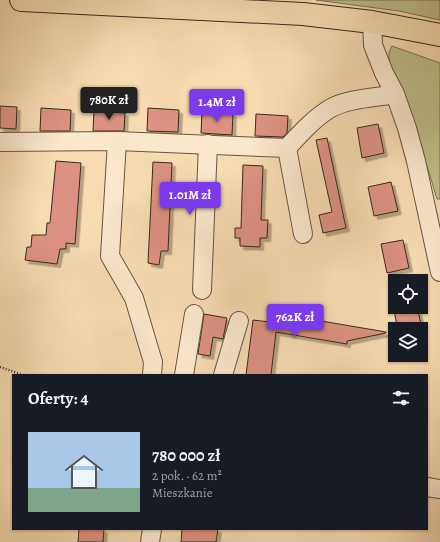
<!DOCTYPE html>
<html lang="pl">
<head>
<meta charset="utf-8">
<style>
  body { margin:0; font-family:Alegreya,serif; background:#20242c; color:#f1f3f6; height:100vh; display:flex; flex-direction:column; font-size:15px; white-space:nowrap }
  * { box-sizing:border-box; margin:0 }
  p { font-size:13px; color:#9ea1a6 }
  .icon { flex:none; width:22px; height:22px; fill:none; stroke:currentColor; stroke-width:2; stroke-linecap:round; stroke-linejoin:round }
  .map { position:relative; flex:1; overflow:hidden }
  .sheet { position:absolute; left:12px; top:374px; width:416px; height:156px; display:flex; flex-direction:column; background:#171b24; border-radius:0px; box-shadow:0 1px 3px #0004 }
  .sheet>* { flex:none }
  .buttons { position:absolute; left:388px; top:274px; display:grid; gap:8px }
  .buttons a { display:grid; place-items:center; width:40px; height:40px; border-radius:0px; background:#171b24; box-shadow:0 1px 3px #0004; font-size:20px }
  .price { position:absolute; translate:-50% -34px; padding:0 9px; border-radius:4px; background:#7c3aed; color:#fff; font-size:13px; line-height:26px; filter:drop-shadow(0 1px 2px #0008) }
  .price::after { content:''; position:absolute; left:50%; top:24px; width:12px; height:9px; margin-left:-6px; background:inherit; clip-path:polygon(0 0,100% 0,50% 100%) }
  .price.selected { background:#222; color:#fff }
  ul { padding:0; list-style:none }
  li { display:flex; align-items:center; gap:12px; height:100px; padding:0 16px }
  li span { display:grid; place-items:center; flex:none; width:112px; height:80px; border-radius:0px; color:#555 }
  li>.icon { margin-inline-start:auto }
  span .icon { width:48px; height:48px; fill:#fffc; stroke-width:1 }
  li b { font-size:17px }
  h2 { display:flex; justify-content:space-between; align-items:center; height:48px; padding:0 16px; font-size:17px }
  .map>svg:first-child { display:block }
  .green { fill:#bfbf8a; stroke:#7b7454 }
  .building { fill:#dd9281; stroke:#372a1d; filter:url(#shadow) }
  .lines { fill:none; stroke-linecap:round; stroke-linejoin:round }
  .minor-casing { stroke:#675642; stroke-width:20 }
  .major-casing { stroke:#372a1d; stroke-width:24 }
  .path { stroke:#372a1d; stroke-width:2.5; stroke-dasharray:1 2; stroke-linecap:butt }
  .minor { stroke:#fae8cc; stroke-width:18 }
  .major { stroke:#f7dbb1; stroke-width:22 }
</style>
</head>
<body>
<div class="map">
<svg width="440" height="542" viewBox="0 0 440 542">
  <defs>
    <filter id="shadow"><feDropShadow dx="3.5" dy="3.5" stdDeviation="0" flood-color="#0004"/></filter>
  </defs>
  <rect width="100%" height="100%" fill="#f7dbb1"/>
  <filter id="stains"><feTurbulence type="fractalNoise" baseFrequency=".005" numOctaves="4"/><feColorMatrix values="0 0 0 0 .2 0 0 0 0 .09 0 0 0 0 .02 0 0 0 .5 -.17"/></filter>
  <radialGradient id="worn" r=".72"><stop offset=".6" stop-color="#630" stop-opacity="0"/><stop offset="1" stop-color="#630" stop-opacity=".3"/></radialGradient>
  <g class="green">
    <path d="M316 0H440V20L399 11Z"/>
    <path d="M392 46 440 63V199H437L411 113 389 65V52Z"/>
  </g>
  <g class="building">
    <path d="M0 106 17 107 16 129 0 128Z"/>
    <path d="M41 108 71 110 70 131H40Z"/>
    <path d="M148 108 179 110 178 132 147 131Z"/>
    <path d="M94 111 125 113 124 131H93Z"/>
    <path d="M202 111 233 113 232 135 201 133Z"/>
    <path d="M256 114 288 116 287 133 283 137 255 136Z"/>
    <path d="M378 124 384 153 362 158 357 128Z"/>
    <path d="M327 138 346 228 323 233 319 215 332 212 316 140Z"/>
    <path d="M56 161 81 163 75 244 66 243V249H60L57 264 25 260 27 247H31L32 235H46L47 223H50Z"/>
    <path d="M153 162 172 163 168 251H161L159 265 148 263Z"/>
    <path d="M243 165 263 166 261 220H268L267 238H260V247L240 246V238H235V228H241Z"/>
    <path d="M391 182 398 211 374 216 368 187Z"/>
    <path d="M403 240 409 268 387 273 381 244Z"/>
    <path d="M393 307H417L421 324 398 329Z"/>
    <path d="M204 314 227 318 223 339 213 337 210 356 198 354Z"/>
    <path d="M280 314 386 332V333L347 341V344L276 332 271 375H246L253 320 278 323Z"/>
    <path d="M79 529H104L103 542H78Z"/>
    <path d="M182 529H218L216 542H181Z"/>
  </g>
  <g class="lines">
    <g class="minor-casing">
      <g id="minor">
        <path d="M372 22 373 45 384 73 395 94 407 128 416 161 440 272"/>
        <path d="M117 141 110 256 134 298 153 362 152 375"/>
        <path d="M0 142 117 141 287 148C300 134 314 118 331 108 350 98 375 98 395 94"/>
        <path d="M287 148 303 234"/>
        <path d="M202 290 208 144"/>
        <path d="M184 375 194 314"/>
        <path d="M223 375 239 321"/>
        <path d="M427 487 440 489"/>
        <path d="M150 542 152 529"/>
      </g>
    </g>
    <g class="major-casing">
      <path id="major" d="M21 0 303 14 372 22 440 35"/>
    </g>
    <path class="path" d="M0 367 23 375"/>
    <use href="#minor" class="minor"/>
    <use href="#major" class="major"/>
  </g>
  <rect width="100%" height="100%" filter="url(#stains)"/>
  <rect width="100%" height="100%" fill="url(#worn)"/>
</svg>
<div class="buttons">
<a><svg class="icon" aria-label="locate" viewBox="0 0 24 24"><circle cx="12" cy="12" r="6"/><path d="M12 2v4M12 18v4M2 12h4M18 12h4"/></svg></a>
<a><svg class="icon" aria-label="layers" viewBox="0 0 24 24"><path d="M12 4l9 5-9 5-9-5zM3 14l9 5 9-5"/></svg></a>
</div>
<b class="price selected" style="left:109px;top:121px">780K zł</b>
<b class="price" style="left:217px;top:123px">1.4M zł</b>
<b class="price" style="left:190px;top:216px">1.01M zł</b>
<b class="price" style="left:295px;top:338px">762K zł</b>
<section class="sheet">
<h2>Oferty: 4<svg class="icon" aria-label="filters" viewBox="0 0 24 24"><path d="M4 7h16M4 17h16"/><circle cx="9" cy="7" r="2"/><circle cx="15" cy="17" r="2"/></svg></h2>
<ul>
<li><span style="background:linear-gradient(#a9c7e8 70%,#7fa58c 0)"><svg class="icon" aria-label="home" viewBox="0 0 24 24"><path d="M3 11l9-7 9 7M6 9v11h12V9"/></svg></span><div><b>780 000 zł</b><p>2 pok. · 62 m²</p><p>Mieszkanie</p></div></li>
</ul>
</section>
</div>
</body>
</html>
